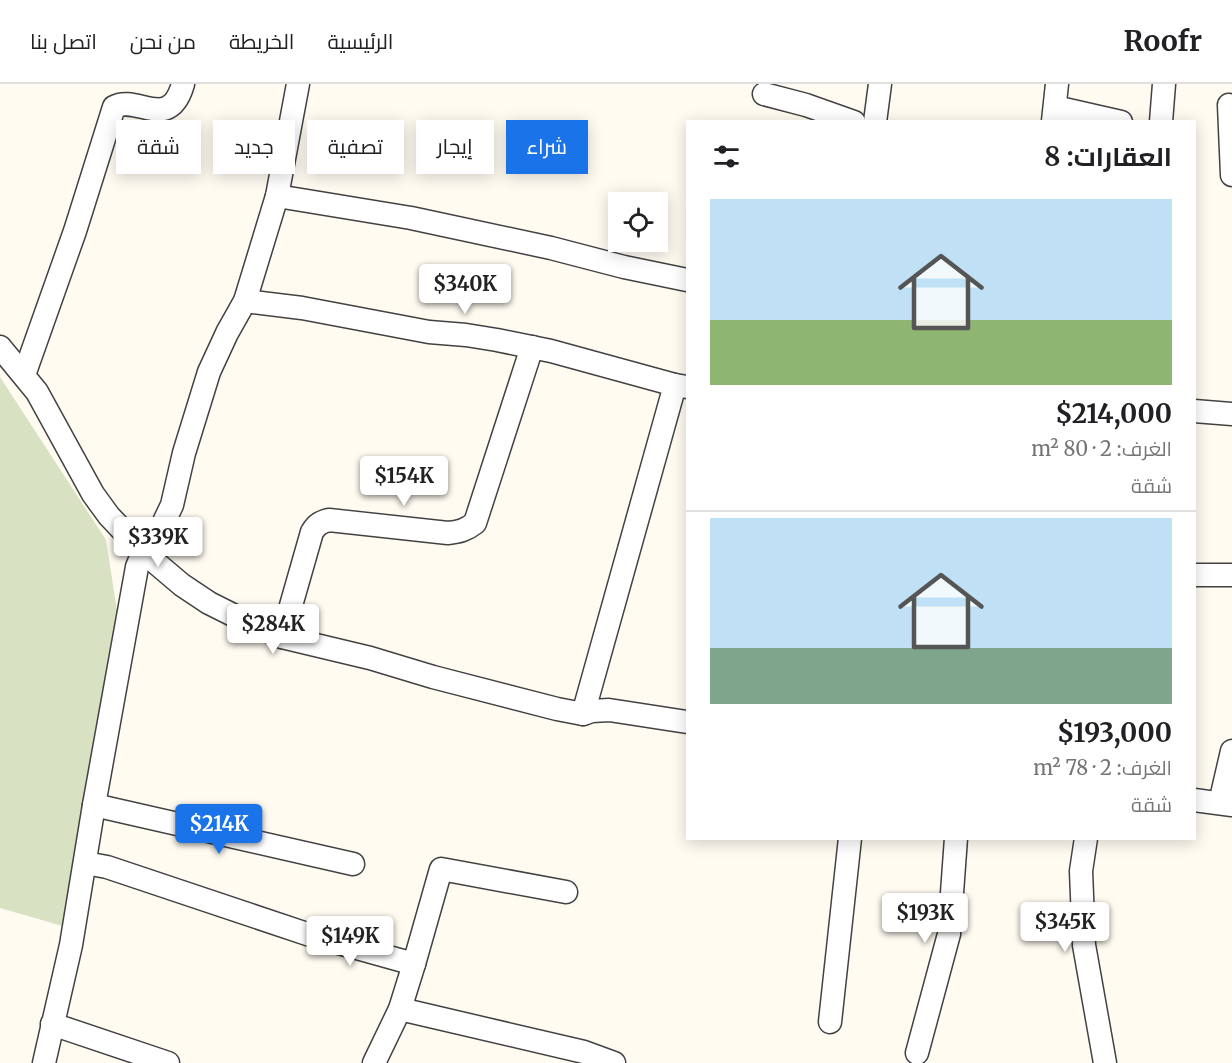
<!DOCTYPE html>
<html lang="ar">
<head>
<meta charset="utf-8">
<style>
  body { margin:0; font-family:Merriweather,Cairo,serif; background:#f2f2f2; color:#202124; direction:rtl; height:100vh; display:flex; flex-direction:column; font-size:22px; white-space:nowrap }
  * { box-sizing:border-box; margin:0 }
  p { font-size:20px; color:#757577 }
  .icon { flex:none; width:33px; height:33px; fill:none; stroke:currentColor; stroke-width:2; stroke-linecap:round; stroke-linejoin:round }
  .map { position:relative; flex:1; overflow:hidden; direction:ltr }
  .sheet { position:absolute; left:686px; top:36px; width:510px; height:720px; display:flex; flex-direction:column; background:#fff; border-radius:0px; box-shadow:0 3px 15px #0003; direction:rtl }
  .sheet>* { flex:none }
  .banner { position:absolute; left:18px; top:36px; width:570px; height:54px; direction:rtl; display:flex; gap:12px }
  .fabs { position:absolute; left:608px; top:108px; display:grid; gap:12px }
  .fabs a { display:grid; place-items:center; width:60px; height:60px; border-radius:0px; background:#fff; box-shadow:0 3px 15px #0003; font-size:30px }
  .price { position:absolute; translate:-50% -51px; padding:0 14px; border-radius:6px; background:#fff; color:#222; font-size:20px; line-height:39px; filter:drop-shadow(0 2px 3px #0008) }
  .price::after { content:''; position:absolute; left:50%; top:36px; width:18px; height:14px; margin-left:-9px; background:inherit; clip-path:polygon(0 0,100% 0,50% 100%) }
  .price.on { background:#1a73e8; color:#fff }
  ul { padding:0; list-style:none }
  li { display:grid; align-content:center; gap:12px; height:318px; padding:0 24px }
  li+li { border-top:2px solid #e0e0e0 }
  li span { display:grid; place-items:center; height:186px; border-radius:0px; color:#555 }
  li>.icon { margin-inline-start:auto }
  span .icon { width:108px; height:108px; fill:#fffc; stroke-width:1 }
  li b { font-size:26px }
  h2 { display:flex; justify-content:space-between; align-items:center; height:72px; padding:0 24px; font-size:26px }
  .tag { padding:0 21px; border-radius:0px; background:#fff; box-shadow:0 3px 15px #0003; font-size:21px; line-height:54px }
  .tag.on { background:#1a73e8; color:#fff }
  header { display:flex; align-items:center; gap:36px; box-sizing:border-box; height:84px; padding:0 30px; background:#fff; border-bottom:2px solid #e0e0e0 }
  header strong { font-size:28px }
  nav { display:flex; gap:33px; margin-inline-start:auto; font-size:21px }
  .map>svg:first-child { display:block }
  .cemetery { fill:#d8e1c2 }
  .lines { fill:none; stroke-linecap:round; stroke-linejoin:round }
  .minor-casing { stroke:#424242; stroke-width:25 }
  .minor { stroke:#fff; stroke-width:22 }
</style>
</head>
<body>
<header>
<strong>Roofr</strong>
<nav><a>الرئيسية</a><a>الخريطة</a><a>من نحن</a><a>اتصل بنا</a></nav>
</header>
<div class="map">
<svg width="1232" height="979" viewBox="0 0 1232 979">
  <rect width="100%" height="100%" fill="#fffbf1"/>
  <path class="cemetery" d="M0 293 106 456 120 546 66 843 0 824Z"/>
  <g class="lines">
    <g class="minor-casing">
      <g id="minor">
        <path d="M764 10 806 21 854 38"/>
        <path d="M1229 21 1232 91"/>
        <path d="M1055 23 1121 38"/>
        <path d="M1053 37 1057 0"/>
        <path d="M875 38 880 0"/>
        <path d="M1161 38 1164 0"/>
        <path d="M277 112 411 134 551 164 624 183 687 196"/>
        <path d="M245 217 302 224 429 248 466 251 497 256 551 267 675 301"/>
        <path d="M0 263 37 308 93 410 109 432 143 468 182 501 209 519 247 538 282 553 370 574 433 593 557 625 583 630 592 627 609 626 687 638"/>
        <path d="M24 291 75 147 114 23C137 10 169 49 183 0"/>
        <path d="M1194 327 1232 330"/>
        <path d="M1194 491H1232"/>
        <path d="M282 553 312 448C317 440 321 438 329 436L448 449C459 448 466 446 475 439L532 263"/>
        <path d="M583 630 675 301 687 303"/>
        <path d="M1194 716 1232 721"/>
        <path d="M1220 719 1232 667"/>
        <path d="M94 721 353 780"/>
        <path d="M1086 754 1081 787 1084 861 1105 979"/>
        <path d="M85 779 107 783 310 851 414 880 441 785 566 808"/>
        <path d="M400 925 584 968 614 979"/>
        <path d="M830 938 850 754"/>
        <path d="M52 940 168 979"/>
        <path d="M917 969 949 850 956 754"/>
        <path d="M44 979 71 861 94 721 137 483 143 468 162 442 172 421 184 369 209 288 227 249 245 217 277 112 298 0"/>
        <path d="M374 979 400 925 414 880"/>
      </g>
    </g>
    <use href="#minor" class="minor"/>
  </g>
</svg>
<div class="fabs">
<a><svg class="icon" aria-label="locate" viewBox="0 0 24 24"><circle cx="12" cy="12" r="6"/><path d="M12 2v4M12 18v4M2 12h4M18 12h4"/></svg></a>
</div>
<b class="price" style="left:465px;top:231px">$340K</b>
<b class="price" style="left:404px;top:423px">$154K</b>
<b class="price" style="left:158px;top:484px">$339K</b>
<b class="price" style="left:273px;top:571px">$284K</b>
<b class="price on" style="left:219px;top:771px">$214K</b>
<b class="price" style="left:925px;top:860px">$193K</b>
<b class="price" style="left:1065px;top:869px">$345K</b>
<b class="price" style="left:350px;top:883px">$149K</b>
<div class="banner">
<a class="tag on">شراء</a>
<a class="tag">إيجار</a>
<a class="tag">تصفية</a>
<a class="tag">جديد</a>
<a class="tag">شقة</a>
</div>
<section class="sheet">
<h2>العقارات: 8<svg class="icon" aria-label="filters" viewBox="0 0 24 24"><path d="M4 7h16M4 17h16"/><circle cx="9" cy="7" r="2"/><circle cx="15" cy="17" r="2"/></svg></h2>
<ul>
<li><span style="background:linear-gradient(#bfe0f5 65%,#8fb573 0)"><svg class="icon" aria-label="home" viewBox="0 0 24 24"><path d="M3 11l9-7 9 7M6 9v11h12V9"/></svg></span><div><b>$214,000</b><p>الغرف: 2 · 80 m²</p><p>شقة</p></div></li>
<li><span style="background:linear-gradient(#bfe0f5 70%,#7fa58c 0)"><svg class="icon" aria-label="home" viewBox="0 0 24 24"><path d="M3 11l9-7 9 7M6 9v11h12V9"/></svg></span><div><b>$193,000</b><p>الغرف: 2 · 78 m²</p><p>شقة</p></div></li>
</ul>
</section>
</div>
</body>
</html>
